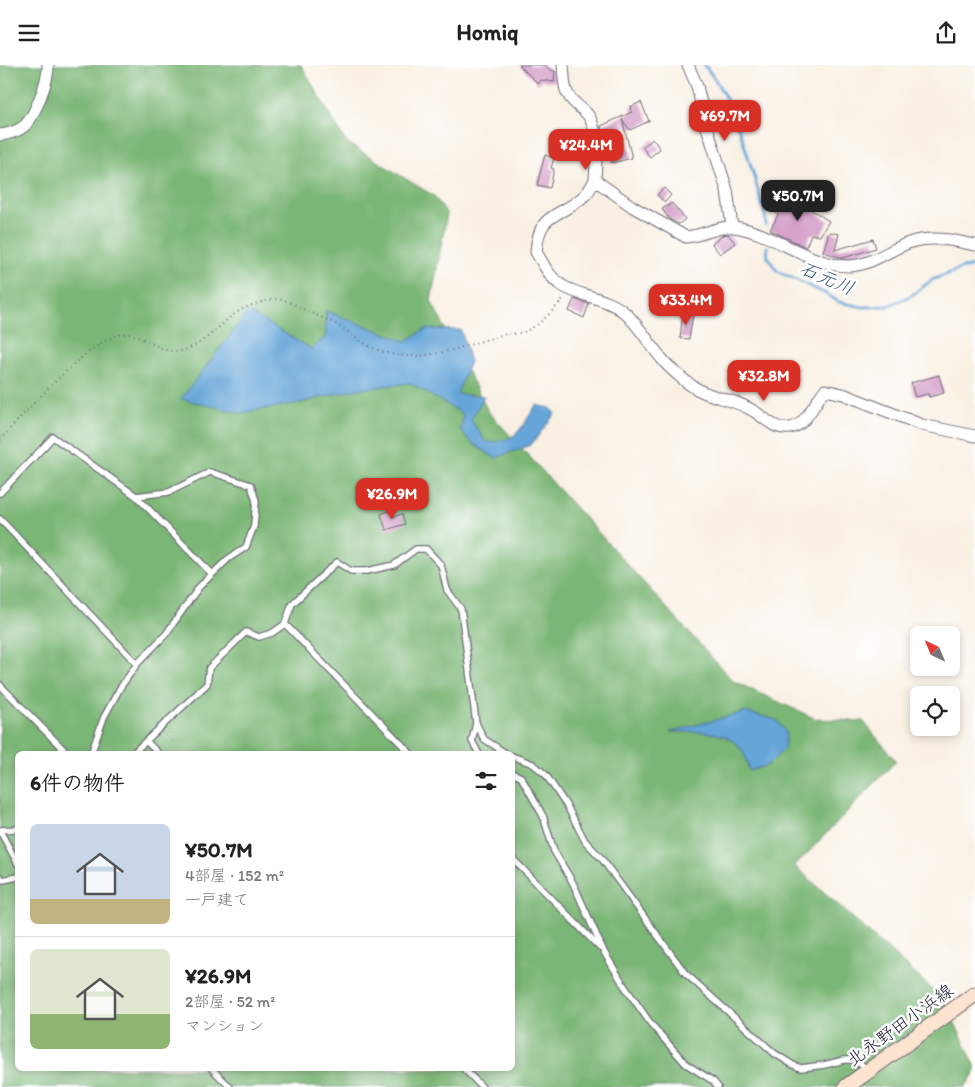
<!DOCTYPE html>
<html lang="ja">
<head>
<meta charset="utf-8">
<style>
  body { margin:0; font-family:Itim,"Klee One",sans-serif; background:#f6f6f6; color:#222; height:100vh; display:flex; flex-direction:column; font-size:19px; white-space:nowrap }
  * { box-sizing:border-box; margin:0 }
  p { font-size:16px; color:#767676 }
  .icon { flex:none; width:28px; height:28px; fill:none; stroke:currentColor; stroke-width:2; stroke-linecap:round; stroke-linejoin:round }
  .map { position:relative; flex:1; overflow:hidden }
  .sheet { position:absolute; left:15px; top:686px; width:500px; height:320px; display:flex; flex-direction:column; background:#fff; border-radius:8px; box-shadow:0 2px 8px #0003 }
  .sheet>* { flex:none }
  .needle { width:32px; rotate:316deg }
  .controls { position:absolute; left:910px; top:561px; display:grid; gap:10px }
  .controls a { display:grid; place-items:center; width:50px; height:50px; border-radius:8px; background:#fff; box-shadow:0 2px 8px #0003; font-size:25px }
  .price { position:absolute; translate:-50% -42px; padding:0 11px; border-radius:10px; background:#d93025; color:#fff; font-size:16px; line-height:32px; filter:drop-shadow(0 1px 2px #0008) }
  .price::after { content:''; position:absolute; left:50%; top:30px; width:15px; height:11px; margin-left:-8px; background:inherit; clip-path:polygon(0 0,100% 0,50% 100%) }
  .price.on { background:#222; color:#fff }
  ul { padding:0; list-style:none }
  li { display:flex; align-items:center; gap:15px; height:125px; padding:0 15px }
  li+li { border-top:1px solid #e0e0e0 }
  li span { display:grid; place-items:center; flex:none; width:140px; height:100px; border-radius:8px; color:#555 }
  li>.icon { margin-inline-start:auto }
  span .icon { width:60px; height:60px; fill:#fffc; stroke-width:1 }
  li b { font-size:21px }
  h2 { display:flex; justify-content:space-between; align-items:center; height:60px; padding:0 15px; font-size:21px }
  header { display:flex; justify-content:space-between; align-items:center; height:65px; padding:0 15px; background:#fff; font-size:22px; font-weight:800 }
  .map>svg:first-child { display:block }
  .forest { fill:#7ab675; stroke:#4e6c58; fill-rule:evenodd }
  .water { fill:#65a5d8; stroke:#44648a }
  .lines { fill:none; stroke-linecap:round; stroke-linejoin:round }
  .stream { stroke:#65a5d8; stroke-width:3 }
  .building { fill:#cf90c1 }
  .service-casing { stroke:#6d6a76; stroke-width:8 }
  .minor-casing { stroke:#6d6a76; stroke-width:13 }
  .secondary-casing { stroke:#6d6a76; stroke-width:17 }
  .path { stroke:#6d6a76; stroke-width:2; stroke-dasharray:1 4; stroke-linecap:butt }
  .service { stroke:#fff; stroke-width:5.5 }
  .minor { stroke:#fff; stroke-width:11 }
  .secondary { stroke:#fde4d1; stroke-width:15 }
  .labels { text-anchor:middle; dominant-baseline:central; stroke-width:5; stroke-linejoin:round; paint-order:stroke }
  .street-label { font-size:18px; fill:#22223b; stroke:#fff }
  .water-label { font-size:19px; font-style:italic; fill:#405d82; stroke:#fff }
</style>
</head>
<body>
<header><svg class="icon" aria-label="menu" viewBox="0 0 24 24"><path d="M4 6h16M4 12h16M4 18h16"/></svg>Homiq<svg class="icon" aria-label="share" viewBox="0 0 24 24"><path d="M12 15V3M7 8l5-5 5 5M5 13v7h14v-7"/></svg></header>
<div class="map">
<svg width="975" height="1022" viewBox="0 0 975 1022">
  <rect width="100%" height="100%" fill="#fff"/>
  <filter id="ink" filterUnits="userSpaceOnUse"><feTurbulence type="fractalNoise" baseFrequency=".02" numOctaves="2"/><feDisplacementMap in="SourceGraphic" scale="10" xChannelSelector="R" yChannelSelector="G"/><feConvolveMatrix kernelMatrix="1 2 1 2 8 2 1 2 1" color-interpolation-filters="sRGB"/></filter>
  <filter id="wash" filterUnits="userSpaceOnUse"><feTurbulence type="fractalNoise" baseFrequency=".0096" numOctaves="4" result="noise"/><feDisplacementMap in="SourceGraphic" scale="20" xChannelSelector="R" yChannelSelector="G"/><feGaussianBlur stdDeviation="1.12" result="paint"/><feColorMatrix in="noise" values="0 0 0 0 0 0 0 0 0 0 0 0 0 0 0 0 0 1.4 0 .05"/><feComposite in="paint" operator="in"/></filter>
  <g filter="url(#wash)">
    <rect width="100%" height="100%" fill="#f9f0e3"/>
    <path class="forest" d="M0 0H301L346 77 434 131 447 149 431 236 488 346 733 616 816 654 863 656 896 696 795 801 943 934 975 1000V1007L965 1022H0ZM18 689H512V1004H18Z"/>
    <g class="water">
      <path d="M326 246 406 276 426 264 461 265 470 297 457 329 484 331 471 355 486 377C517 378 521 363 536 340L551 343 555 349 531 380 495 393 472 378 461 366 463 349 410 318 353 325 300 338 241 348 181 334 248 247 312 284 326 271Z"/>
      <path d="M745 647 777 655 786 668 784 684 768 700 749 706C747 700 745 689 741 684 726 663 692 667 670 667Z"/>
    </g>
    <g class="lines">
      <g class="stream">
        <path d="M704 0C737 38 751 103 765 150L766 160"/>
        <path d="M767 182 768 193 777 206 826 229 839 237 863 242 888 241 912 230 932 215 963 203 975 201"/>
      </g>
    </g>
    <g id="blocks">
      <g class="building">
        <path d="M519 0H545L550 5 555 6 554 17 541 15 538 19Z"/>
        <path d="M641 37 649 56 630 65 622 54 632 93 612 98 601 61 632 47 630 42Z"/>
        <path d="M653 74 660 84 650 92 642 82Z"/>
        <path d="M545 90 554 93 551 103 554 104 550 123 537 120Z"/>
        <path d="M664 123 671 130 665 137 657 130Z"/>
        <path d="M787 131 804 143 805 141 829 156 820 171 811 169 806 182 770 165 778 150 776 148Z"/>
        <path d="M672 138 685 154 679 159 669 154 662 144Z"/>
        <path d="M829 167 839 169 835 185 873 174 876 183 843 193 823 187Z"/>
        <path d="M728 169 735 178 720 189 712 179 723 170Z"/>
        <path d="M574 234 589 239 584 253 569 246Z"/>
        <path d="M683 248 693 249 689 274 680 273Z"/>
        <path d="M939 310 944 328 929 332 928 329 915 332 911 318Z"/>
        <path d="M391 445 393 452 402 449 405 459 386 465 381 449Z"/>
      </g>
    </g>
  </g>
  <g filter="url(#ink)">
    <use href="#blocks" fill-opacity="0" stroke="#6d6a76" stroke-width="1"/>
    <g class="lines">
      <g class="service-casing">
        <g id="service">
          <path d="M0 428 53 372 136 431 169 427 210 407 251 420 256 436 254 461 246 482 228 494 199 522 166 569 137 599 120 623 104 652 91 689"/>
          <path d="M136 431 212 509"/>
          <path d="M0 454 137 599"/>
          <path d="M285 559 411 689"/>
          <path d="M0 620 68 689"/>
          <path d="M476 658 472 676 479 689"/>
          <path d="M146 676 159 689"/>
          <path d="M132 689 207 619 209 603 246 567 259 572 272 568 285 559 292 539 337 497 351 506H367L394 500 416 484H426L441 500 447 525 461 544 476 658 484 674 507 689"/>
          <path d="M512 691 533 699 546 710 568 743 585 776 602 794 685 908 774 988 793 1000 801 1003 824 1000 844 995H854L862 1000 867 1006"/>
          <path d="M512 708 521 712 543 751 554 786 573 818 604 887 625 922 651 959 686 999 713 1016 718 1022"/>
          <path d="M0 765 18 764"/>
          <path d="M0 766 18 799"/>
          <path d="M512 793 600 883"/>
          <path d="M0 812 3 815 18 812"/>
          <path d="M212 1004 230 1022"/>
          <path d="M464 1004 482 1022"/>
        </g>
      </g>
      <g class="minor-casing">
        <g id="minor">
          <path d="M563 0C565 16 562 27 576 39 581 44 586 46 590 53 599 72 596 94 595 115"/>
          <path d="M688 0 697 21 706 59 727 125 732 161"/>
          <path d="M0 70C8 69 16 67 23 62 34 54 49 14 48 0"/>
          <path d="M975 180C955 176 935 171 915 176 891 182 873 201 848 201 808 200 773 167 734 162 722 160 700 171 686 172L633 142 595 115C592 120 589 127 584 131 559 154 539 145 536 187 543 198 549 212 561 220 580 232 606 232 624 247 640 261 649 279 662 294 668 302 677 309 684 315 706 334 727 331 750 344 763 350 774 366 790 363 806 361 815 336 825 325L843 329 922 360 975 371"/>
        </g>
      </g>
      <g class="secondary-casing">
        <path id="secondary" d="M846 1022 975 929"/>
      </g>
      <path class="path" d="M0 375C22 351 97 264 129 269 150 273 166 294 190 283 219 269 227 245 262 237 267 236 272 234 277 234 287 235 296 240 305 245 315 250 326 254 336 259 348 266 358 276 371 282 415 304 463 280 506 269 513 268 522 269 528 265 538 261 555 244 562 235V233"/>
      <use href="#service" class="service"/>
      <use href="#minor" class="minor"/>
      <use href="#secondary" class="secondary"/>
    </g>
  </g>
  <g class="labels">
    <g class="street-label">
      <text transform="translate(900 960) rotate(-36)">北永野田小浜線</text>
    </g>
    <g class="water-label">
      <text transform="translate(827 213) rotate(23)">石元川</text>
    </g>
  </g>
</svg>
<div class="controls">
<a><svg class="needle" viewBox="-14 -14 28 28"><path d="M0-13l5 13h-10z" fill="#e53935"/><path d="M0 13l5-13h-10z" fill="#767676"/></svg></a>
<a><svg class="icon" aria-label="locate" viewBox="0 0 24 24"><circle cx="12" cy="12" r="6"/><path d="M12 2v4M12 18v4M2 12h4M18 12h4"/></svg></a>
</div>
<b class="price" style="left:725px;top:77px">¥69.7M</b>
<b class="price" style="left:586px;top:106px">¥24.4M</b>
<b class="price on" style="left:798px;top:157px">¥50.7M</b>
<b class="price" style="left:686px;top:261px">¥33.4M</b>
<b class="price" style="left:764px;top:337px">¥32.8M</b>
<b class="price" style="left:392px;top:455px">¥26.9M</b>
<section class="sheet">
<h2>6件の物件<svg class="icon" aria-label="filters" viewBox="0 0 24 24"><path d="M4 7h16M4 17h16"/><circle cx="9" cy="7" r="2"/><circle cx="15" cy="17" r="2"/></svg></h2>
<ul>
<li><span style="background:linear-gradient(#c9d6e8 75%,#c2b280 0)"><svg class="icon" aria-label="home" viewBox="0 0 24 24"><path d="M3 11l9-7 9 7M6 9v11h12V9"/></svg></span><div><b>¥50.7M</b><p>4部屋 · 152 m²</p><p>一戸建て</p></div></li>
<li><span style="background:linear-gradient(#dfe7d0 65%,#8fb573 0)"><svg class="icon" aria-label="home" viewBox="0 0 24 24"><path d="M3 11l9-7 9 7M6 9v11h12V9"/></svg></span><div><b>¥26.9M</b><p>2部屋 · 52 m²</p><p>マンション</p></div></li>
</ul>
</section>
</div>
</body>
</html>
